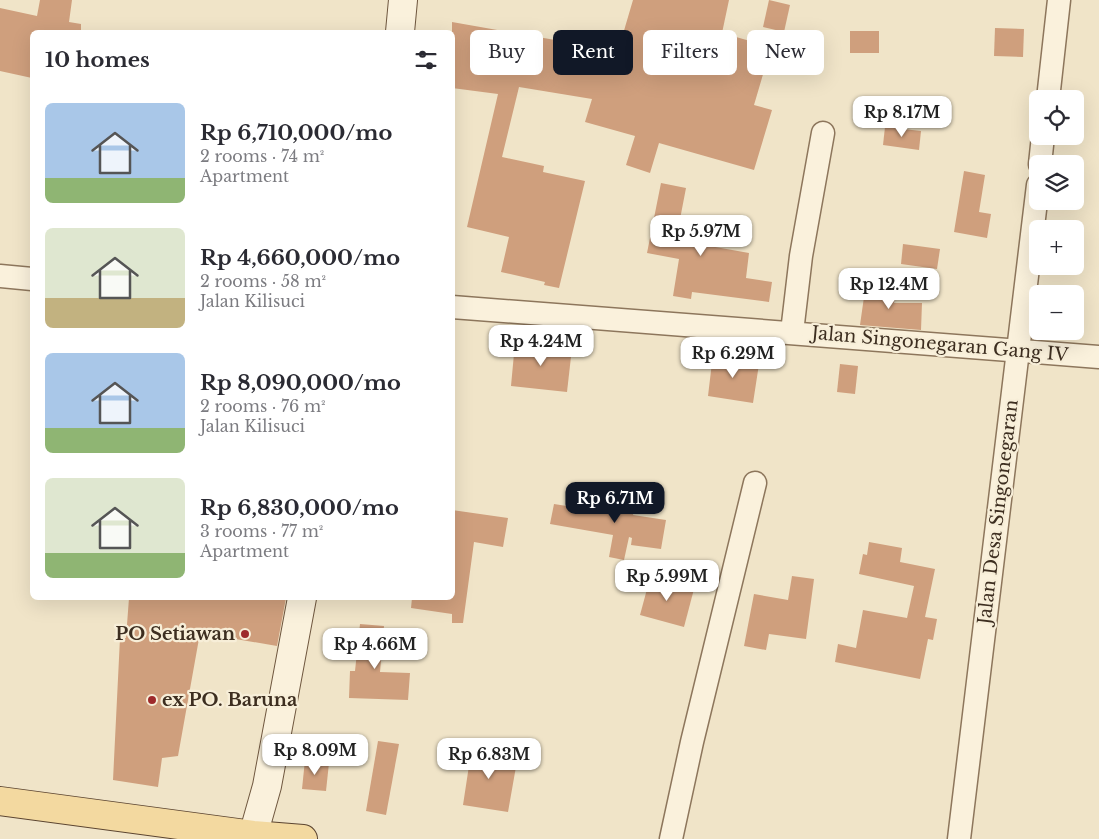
<!DOCTYPE html>
<html lang="en">
<head>
<meta charset="utf-8">
<style>
  body { margin:0; font-family:"Libre Baskerville",serif; background:#f2f2f3; color:#2b2b33; height:100vh; display:flex; flex-direction:column; font-size:19px; white-space:nowrap }
  * { box-sizing:border-box; margin:0 }
  p { font-size:16px; color:#7c7c81 }
  .icon { flex:none; width:28px; height:28px; fill:none; stroke:currentColor; stroke-width:2; stroke-linecap:round; stroke-linejoin:round }
  .map { position:relative; flex:1; overflow:hidden }
  .details { position:absolute; left:30px; top:30px; width:425px; height:570px; display:flex; flex-direction:column; background:#fff; border-radius:8px; box-shadow:0 5px 20px #0002 }
  .details>* { flex:none }
  .guide { position:absolute; left:470px; top:30px; width:475px; height:45px; display:flex; gap:10px }
  .buttons { position:absolute; left:1029px; top:90px; display:grid; gap:10px }
  .buttons a { display:grid; place-items:center; width:55px; height:55px; border-radius:8px; background:#fff; box-shadow:0 5px 20px #0002; font-size:25px }
  .price { position:absolute; translate:-50% -42px; padding:0 11px; border-radius:10px; background:#fff; color:#222; font-size:16px; line-height:32px; filter:drop-shadow(0 1px 2px #0008) }
  .price::after { content:''; position:absolute; left:50%; top:30px; width:15px; height:11px; margin-left:-8px; background:inherit; clip-path:polygon(0 0,100% 0,50% 100%) }
  .price.current { background:#111827; color:#fff }
  ul { padding:0; list-style:none }
  li { display:flex; align-items:center; gap:15px; height:125px; padding:0 15px }
  li span { display:grid; place-items:center; flex:none; width:140px; height:100px; border-radius:8px; color:#555 }
  li>.icon { margin-inline-start:auto }
  span .icon { width:60px; height:60px; fill:#fffc; stroke-width:1 }
  li b { font-size:21px }
  h2 { display:flex; justify-content:space-between; align-items:center; height:60px; padding:0 15px; font-size:21px }
  .pill { padding:0 18px; border-radius:8px; background:#fff; box-shadow:0 5px 20px #0002; font-size:18px; line-height:45px }
  .pill.current { background:#111827; color:#fff }
  .map>svg:first-child { display:block }
  .building { fill:#cf9f7d }
  .lines { fill:none; stroke-linecap:round; stroke-linejoin:round }
  .minor-casing { stroke:#8d765c; stroke-width:25 }
  .secondary-casing { stroke:#6f573f; stroke-width:30 }
  .primary-casing { stroke:#5b4430; stroke-width:30 }
  .minor { stroke:#faf1dc; stroke-width:22 }
  .secondary { stroke:#faf1dc; stroke-width:28 }
  .primary { stroke:#f3d9a0; stroke-width:28 }
  .poi-dot { fill:#9e2a2b; stroke:#f7eed8; stroke-width:2 }
  .labels { text-anchor:middle; dominant-baseline:central; stroke-width:4.5; stroke-linejoin:round; paint-order:stroke }
  .street-label { font-size:18px; fill:#3d2e20; stroke:#f7eed8 }
  .poi-label { font-size:18px; font-weight:bold; fill:#3d2e20; stroke:#f7eed8; text-anchor:end }
</style>
</head>
<body>
<div class="map">
<svg width="1099" height="839" viewBox="0 0 1099 839">
  <rect width="100%" height="100%" fill="#f0e4c8"/>
  <g class="building">
    <path d="M40 0H72L69 22 81 24V32H32V78L0 71V8L37 16Z"/>
    <path d="M633 0H729L722 33 771 47 754 105 772 110 754 170 659 143 650 173 626 165 635 136 585 122 592 99 519 87 502 157 544 166 543 172 585 181 559 288 544 285 545 282 501 272 509 237 467 227 498 94 452 88V22L618 51Z"/>
    <path d="M769 0 790 5 784 32 763 27Z"/>
    <path d="M995 28 1024 29 1023 57 994 56Z"/>
    <rect x="850" y="31" width="29" height="22"/>
    <path d="M885 127 921 131 919 150 883 145Z"/>
    <path d="M964 171 985 175 979 212 991 214 987 238 954 232Z"/>
    <path d="M661 183 686 188 676 240 749 253 746 278 772 282 769 302 692 292 691 299 673 296 679 259 647 253Z"/>
    <path d="M903 244 940 249 937 269 901 264Z"/>
    <path d="M866 283 896 287 894 303H922L921 330 860 325Z"/>
    <path d="M515 343 572 348 567 392 511 386Z"/>
    <path d="M713 354 731 356V360L759 364 753 403 708 396Z"/>
    <path d="M840 364 858 366 855 394 837 392Z"/>
    <path d="M623 484 639 487 633 515 666 520 661 549 631 545 632 538 629 537 624 560 609 557 613 535 550 524 554 504 617 514Z"/>
    <path d="M452 510 508 518 503 547 474 542 463 623H452V614L411 608 412 598H452Z"/>
    <path d="M869 542 902 548 900 562 935 569 925 617 937 619 933 640 928 639 920 679 835 662 838 644 856 648 863 610 907 618 914 586 859 574 863 554 867 555Z"/>
    <path d="M792 576 814 579 806 639 769 634 766 650 744 646 754 594 788 600Z"/>
    <path d="M650 578 694 589 684 627 640 615Z"/>
    <path d="M129 598H286L277 646 200 633 178 756 162 758 158 787 113 780 120 638H126Z"/>
    <path d="M360 624 384 626 380 672 410 673 408 700 349 698 350 671H355Z"/>
    <path d="M378 741 399 744 386 815 366 811Z"/>
    <path d="M472 746 497 750 496 758 517 761 508 812 463 805Z"/>
    <path d="M305 760 329 763 326 791 302 789Z"/>
  </g>
  <g class="lines">
    <g class="minor-casing">
      <g id="minor">
        <path d="M1048 99 1059 0"/>
        <path d="M1040 164 1043 136"/>
        <path d="M0 276 32 279"/>
        <path d="M452 307 1099 357"/>
        <path d="M792 332 801 256 823 133"/>
        <path d="M671 839 692 742 755 483"/>
        <path d="M959 839 1038 185"/>
      </g>
    </g>
    <g class="secondary-casing">
      <g id="secondary">
        <path d="M400 32 403 0"/>
        <path d="M252 839 267 786 302 598"/>
      </g>
    </g>
    <g class="primary-casing">
      <path id="primary" d="M0 801 253 835 303 839"/>
    </g>
    <use href="#minor" class="minor"/>
    <use href="#secondary" class="secondary"/>
    <use href="#primary" class="primary"/>
  </g>
  <g class="poi-dot">
    <circle cx="245" cy="634" r="5"/>
    <circle cx="152" cy="700" r="5"/>
  </g>
  <g class="labels">
    <g class="street-label">
      <text transform="translate(940 344) rotate(5)">Jalan Singonegaran Gang IV</text>
      <text transform="translate(998 512) rotate(-83)">Jalan Desa Singonegaran</text>
    </g>
    <g class="poi-label">
      <text x="235" y="634">PO Setiawan</text>
      <text x="162" y="700" text-anchor="start">ex PO. Baruna</text>
    </g>
  </g>
</svg>
<div class="buttons">
<a><svg class="icon" aria-label="locate" viewBox="0 0 24 24"><circle cx="12" cy="12" r="6"/><path d="M12 2v4M12 18v4M2 12h4M18 12h4"/></svg></a>
<a><svg class="icon" aria-label="layers" viewBox="0 0 24 24"><path d="M12 4l9 5-9 5-9-5zM3 14l9 5 9-5"/></svg></a>
<a>+</a>
<a>−</a>
</div>
<b class="price" style="left:902px;top:138px">Rp 8.17M</b>
<b class="price" style="left:701px;top:257px">Rp 5.97M</b>
<b class="price" style="left:889px;top:310px">Rp 12.4M</b>
<b class="price" style="left:541px;top:367px">Rp 4.24M</b>
<b class="price" style="left:733px;top:379px">Rp 6.29M</b>
<b class="price current" style="left:615px;top:524px">Rp 6.71M</b>
<b class="price" style="left:667px;top:602px">Rp 5.99M</b>
<b class="price" style="left:375px;top:670px">Rp 4.66M</b>
<b class="price" style="left:315px;top:776px">Rp 8.09M</b>
<b class="price" style="left:489px;top:780px">Rp 6.83M</b>
<div class="guide">
<a class="pill">Buy</a>
<a class="pill current">Rent</a>
<a class="pill">Filters</a>
<a class="pill">New</a>
</div>
<section class="details">
<h2>10 homes<svg class="icon" aria-label="filters" viewBox="0 0 24 24"><path d="M4 7h16M4 17h16"/><circle cx="9" cy="7" r="2"/><circle cx="15" cy="17" r="2"/></svg></h2>
<ul>
<li><span style="background:linear-gradient(#a9c7e8 75%,#8fb573 0)"><svg class="icon" aria-label="home" viewBox="0 0 24 24"><path d="M3 11l9-7 9 7M6 9v11h12V9"/></svg></span><div><b>Rp 6,710,000/mo</b><p>2 rooms · 74 m²</p><p>Apartment</p></div></li>
<li><span style="background:linear-gradient(#dfe7d0 70%,#c2b280 0)"><svg class="icon" aria-label="home" viewBox="0 0 24 24"><path d="M3 11l9-7 9 7M6 9v11h12V9"/></svg></span><div><b>Rp 4,660,000/mo</b><p>2 rooms · 58 m²</p><p>Jalan Kilisuci</p></div></li>
<li><span style="background:linear-gradient(#a9c7e8 75%,#8fb573 0)"><svg class="icon" aria-label="home" viewBox="0 0 24 24"><path d="M3 11l9-7 9 7M6 9v11h12V9"/></svg></span><div><b>Rp 8,090,000/mo</b><p>2 rooms · 76 m²</p><p>Jalan Kilisuci</p></div></li>
<li><span style="background:linear-gradient(#dfe7d0 75%,#8fb573 0)"><svg class="icon" aria-label="home" viewBox="0 0 24 24"><path d="M3 11l9-7 9 7M6 9v11h12V9"/></svg></span><div><b>Rp 6,830,000/mo</b><p>3 rooms · 77 m²</p><p>Apartment</p></div></li>
</ul>
</section>
</div>
</body>
</html>
